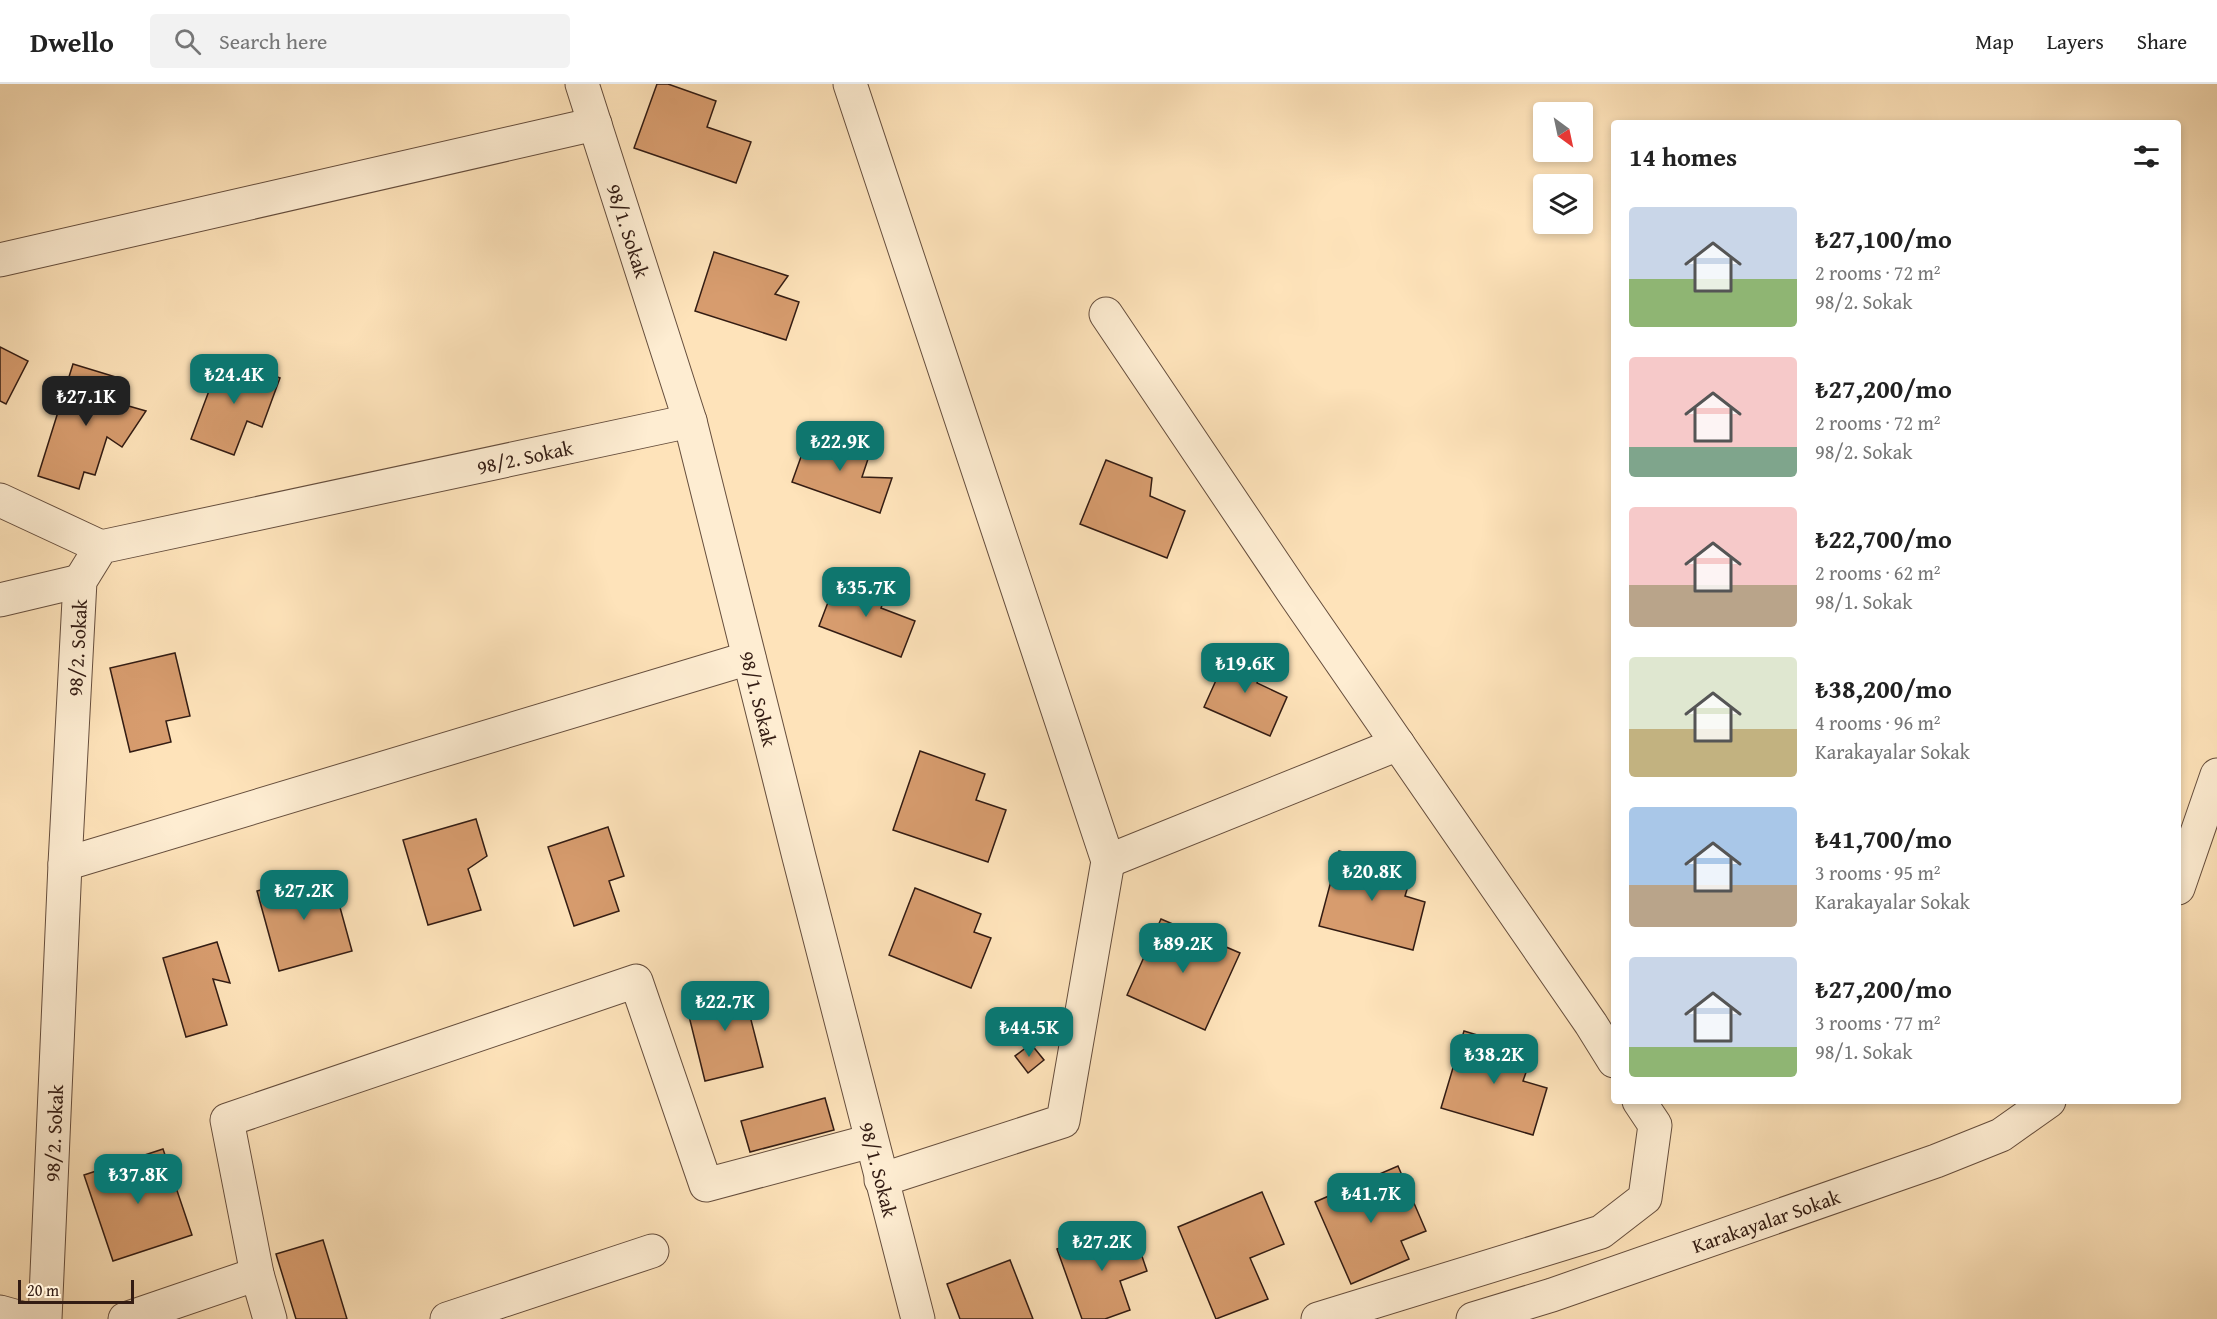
<!DOCTYPE html>
<html lang="en">
<head>
<meta charset="utf-8">
<style>
  body { margin:0; font-family:"Gentium Book Plus",serif; background:#f2f2f2; color:#222; height:100vh; display:flex; flex-direction:column; font-size:22px; white-space:nowrap }
  * { box-sizing:border-box; margin:0 }
  p { font-size:20px; color:#767676 }
  .icon { flex:none; width:33px; height:33px; fill:none; stroke:currentColor; stroke-width:2; stroke-linecap:round; stroke-linejoin:round }
  .map { position:relative; flex:1; overflow:hidden }
  .drawer { position:absolute; left:1611px; top:36px; width:570px; height:984px; display:flex; flex-direction:column; background:#fff; border-radius:6px; box-shadow:0 3px 9px #0003 }
  .drawer>* { flex:none }
  .needle { width:39px; rotate:147deg }
  .buttons { position:absolute; left:1533px; top:18px; display:grid; gap:12px }
  .buttons a { display:grid; place-items:center; width:60px; height:60px; border-radius:6px; background:#fff; box-shadow:0 3px 9px #0003; font-size:30px }
  .scale { position:absolute; left:18px; bottom:15px; width:116px; box-sizing:border-box; padding-left:6px; border:3px solid #331c13; border-top:0; font-size:16px; line-height:21px; white-space:nowrap; color:#331c13; -webkit-text-stroke:4px #feedd2; paint-order:stroke }
  .price { position:absolute; translate:-50% -51px; padding:0 14px; border-radius:12px; background:#0f766e; color:#fff; font-size:20px; line-height:39px; filter:drop-shadow(0 2px 3px #0008) }
  .price::after { content:''; position:absolute; left:50%; top:36px; width:18px; height:14px; margin-left:-9px; background:inherit; clip-path:polygon(0 0,100% 0,50% 100%) }
  .price.active { background:#222; color:#fff }
  ul { padding:0; list-style:none }
  li { display:flex; align-items:center; gap:18px; height:150px; padding:0 18px }
  li span { display:grid; place-items:center; flex:none; width:168px; height:120px; border-radius:6px; color:#555 }
  li>.icon { margin-inline-start:auto }
  span .icon { width:72px; height:72px; fill:#fffc; stroke-width:1 }
  li b { font-size:26px }
  h2 { display:flex; justify-content:space-between; align-items:center; height:72px; padding:0 18px; font-size:26px }
  header { display:flex; align-items:center; gap:36px; box-sizing:border-box; height:84px; padding:0 30px; background:#fff; border-bottom:2px solid #e0e0e0 }
  header strong { font-size:28px }
  nav { display:flex; gap:33px; margin-inline-start:auto; font-size:21px }
  .search { width:420px; height:54px; background:#f2f2f2; display:flex; align-items:center; gap:15px; box-sizing:border-box; padding:0 21px; border-radius:6px; color:#767676; font-size:22px }
  .map>svg:first-child { display:block }
  .building { fill:#d79c6e; stroke:#331c13; stroke-width:1.5 }
  .lines { fill:none; stroke-linecap:round; stroke-linejoin:round }
  .minor-casing { stroke:#664e3d; stroke-width:35 }
  .tertiary-casing { stroke:#664e3d; stroke-width:35 }
  .minor { stroke:#feedd2; stroke-width:33 }
  .tertiary { stroke:#feedd2; stroke-width:33 }
  .labels { text-anchor:middle; dominant-baseline:central; stroke-width:6; stroke-linejoin:round; paint-order:stroke }
  .street-label { font-size:20px; fill:#331c13; stroke:#feedd2 }
</style>
</head>
<body>
<header>
<strong>Dwello</strong>
<div class="search"><svg class="icon" aria-label="search" viewBox="0 0 24 24"><circle cx="10" cy="10" r="6"/><path d="M15 15l6 6"/></svg>Search here</div>
<nav><a>Map</a><a>Layers</a><a>Share</a></nav>
</header>
<div class="map">
<svg width="2217" height="1235" viewBox="0 0 2217 1235">
  <rect width="100%" height="100%" fill="#fee3ba"/>
  <filter id="stains"><feTurbulence type="fractalNoise" baseFrequency=".00333" numOctaves="4"/><feColorMatrix values="0 0 0 0 .2 0 0 0 0 .09 0 0 0 0 .02 0 0 0 .5 -.17"/></filter>
  <radialGradient id="worn" r=".72"><stop offset=".6" stop-color="#630" stop-opacity="0"/><stop offset="1" stop-color="#630" stop-opacity=".3"/></radialGradient>
  <g class="building">
    <path d="M657 0H668L716 17 707 43 751 58 736 99 634 64Z"/>
    <path d="M714 168 788 192 775 210 799 218 786 256 695 227Z"/>
    <path d="M0 263 28 277 6 320 0 317Z"/>
    <path d="M222 272 280 294 262 343 247 337 234 371 191 355Z"/>
    <path d="M73 280 119 294 111 317 146 327 122 363 107 353 95 391 84 388 79 405 38 392Z"/>
    <path d="M811 345 871 366 862 393 892 394 880 429 792 398Z"/>
    <path d="M1106 376 1152 394 1150 412 1185 427 1167 474 1080 440Z"/>
    <path d="M838 492 886 511 881 524 915 537 901 573 819 542Z"/>
    <path d="M1231 563 1266 578 1257 599 1287 613 1270 652 1204 623Z"/>
    <path d="M175 569 190 632 166 637 171 658 130 668 110 584Z"/>
    <path d="M920 667 985 690 976 716 1006 726 988 778 893 746Z"/>
    <path d="M476 735 487 772 468 785 481 826 428 841 403 756Z"/>
    <path d="M608 743 624 792 609 797 619 827 574 842 548 763Z"/>
    <path d="M1339 767 1413 786 1405 812 1425 818 1413 866 1319 842Z"/>
    <path d="M330 787 352 867 279 887 257 807Z"/>
    <path d="M915 804 981 830 974 848 991 854 971 904 889 871Z"/>
    <path d="M1161 835 1240 869 1205 946 1127 911Z"/>
    <path d="M217 858 230 899 213 895 227 941 186 953 163 874Z"/>
    <path d="M752 899 750 932 763 983 705 997 685 916Z"/>
    <path d="M1464 947 1533 968 1523 997 1547 1004 1533 1051 1441 1024Z"/>
    <path d="M1031 960 1044 976 1028 989 1015 972Z"/>
    <path d="M825 1014 834 1046 750 1068 741 1037Z"/>
    <path d="M163 1065 192 1151 113 1177 84 1091Z"/>
    <path d="M1398 1082 1426 1147 1401 1157 1409 1175 1351 1200 1315 1118Z"/>
    <path d="M1262 1108 1284 1160 1250 1174 1268 1215 1216 1235 1178 1143Z"/>
    <path d="M1131 1140 1147 1187 1120 1197 1130 1226 1105 1235H1082L1057 1165Z"/>
    <path d="M323 1156 347 1235H296L276 1170Z"/>
    <path d="M1010 1176 1033 1235H960L947 1200Z"/>
  </g>
  <g class="lines">
    <g class="minor-casing">
      <g id="minor">
        <path id="s1" d="M582 0 690 337 799 773 918 1235"/>
        <path d="M850 0 1108 777 1063 1037 881 1096"/>
        <path d="M0 176 595 40"/>
        <path d="M1106 230 1295 511 1591 940 1614 977"/>
        <path d="M0 416 101 463"/>
        <path d="M0 516 80 497"/>
        <path d="M1108 777 1398 660"/>
        <path d="M65 780 749 574"/>
        <path d="M0 1228 25 1235"/>
        <path id="s2" d="M45 1235 65 780 80 497 101 463 690 337"/>
        <path d="M125 1235 257 1190"/>
        <path d="M270 1235 257 1190 227 1036 636 897 706 1101 871 1057"/>
        <path d="M447 1235 652 1167"/>
        <path d="M1318 1235 1601 1148 1645 1114 1655 1041 1639 1017"/>
      </g>
    </g>
    <g class="tertiary-casing">
      <g id="tertiary">
        <path d="M2178 804 2217 691"/>
        <path id="s3" d="M1473 1235 1552 1211 1936 1077 2001 1051 2049 1017"/>
      </g>
    </g>
    <use href="#minor" class="minor"/>
    <use href="#tertiary" class="tertiary"/>
  </g>
  <g class="labels">
    <g class="street-label">
      <text stroke="none"><textPath href="#s1" startOffset="154">98/1. Sokak</textPath></text>
      <text stroke="none"><textPath href="#s2" startOffset="1212">98/2. Sokak</textPath></text>
      <text stroke="none"><textPath href="#s2" startOffset="672">98/2. Sokak</textPath></text>
      <text stroke="none"><textPath href="#s1" startOffset="640">98/1. Sokak</textPath></text>
      <text stroke="none"><textPath href="#s2" startOffset="186">98/2. Sokak</textPath></text>
      <text stroke="none"><textPath href="#s1" startOffset="1126">98/1. Sokak</textPath></text>
      <text stroke="none"><textPath href="#s3" startOffset="309">Karakayalar Sokak</textPath></text>
    </g>
  </g>
  <rect width="100%" height="100%" filter="url(#stains)"/>
  <rect width="100%" height="100%" fill="url(#worn)"/>
</svg>
<div class="buttons">
<a><svg class="needle" viewBox="-14 -14 28 28"><path d="M0-13l5 13h-10z" fill="#e53935"/><path d="M0 13l5-13h-10z" fill="#767676"/></svg></a>
<a><svg class="icon" aria-label="layers" viewBox="0 0 24 24"><path d="M12 4l9 5-9 5-9-5zM3 14l9 5 9-5"/></svg></a>
</div>
<div class="scale">20 m</div>
<b class="price" style="left:234px;top:321px">₺24.4K</b>
<b class="price active" style="left:86px;top:343px">₺27.1K</b>
<b class="price" style="left:840px;top:388px">₺22.9K</b>
<b class="price" style="left:866px;top:534px">₺35.7K</b>
<b class="price" style="left:1245px;top:610px">₺19.6K</b>
<b class="price" style="left:1372px;top:818px">₺20.8K</b>
<b class="price" style="left:304px;top:837px">₺27.2K</b>
<b class="price" style="left:1183px;top:890px">₺89.2K</b>
<b class="price" style="left:725px;top:948px">₺22.7K</b>
<b class="price" style="left:1029px;top:974px">₺44.5K</b>
<b class="price" style="left:1494px;top:1001px">₺38.2K</b>
<b class="price" style="left:138px;top:1121px">₺37.8K</b>
<b class="price" style="left:1371px;top:1140px">₺41.7K</b>
<b class="price" style="left:1102px;top:1188px">₺27.2K</b>
<section class="drawer">
<h2>14 homes<svg class="icon" aria-label="filters" viewBox="0 0 24 24"><path d="M4 7h16M4 17h16"/><circle cx="9" cy="7" r="2"/><circle cx="15" cy="17" r="2"/></svg></h2>
<ul>
<li><span style="background:linear-gradient(#c9d6e8 60%,#8fb573 0)"><svg class="icon" aria-label="home" viewBox="0 0 24 24"><path d="M3 11l9-7 9 7M6 9v11h12V9"/></svg></span><div><b>₺27,100/mo</b><p>2 rooms · 72 m²</p><p>98/2. Sokak</p></div></li>
<li><span style="background:linear-gradient(#f6c9c9 75%,#7fa58c 0)"><svg class="icon" aria-label="home" viewBox="0 0 24 24"><path d="M3 11l9-7 9 7M6 9v11h12V9"/></svg></span><div><b>₺27,200/mo</b><p>2 rooms · 72 m²</p><p>98/2. Sokak</p></div></li>
<li><span style="background:linear-gradient(#f6c9c9 65%,#b9a48a 0)"><svg class="icon" aria-label="home" viewBox="0 0 24 24"><path d="M3 11l9-7 9 7M6 9v11h12V9"/></svg></span><div><b>₺22,700/mo</b><p>2 rooms · 62 m²</p><p>98/1. Sokak</p></div></li>
<li><span style="background:linear-gradient(#dfe7d0 60%,#c2b280 0)"><svg class="icon" aria-label="home" viewBox="0 0 24 24"><path d="M3 11l9-7 9 7M6 9v11h12V9"/></svg></span><div><b>₺38,200/mo</b><p>4 rooms · 96 m²</p><p>Karakayalar Sokak</p></div></li>
<li><span style="background:linear-gradient(#a9c7e8 65%,#b9a48a 0)"><svg class="icon" aria-label="home" viewBox="0 0 24 24"><path d="M3 11l9-7 9 7M6 9v11h12V9"/></svg></span><div><b>₺41,700/mo</b><p>3 rooms · 95 m²</p><p>Karakayalar Sokak</p></div></li>
<li><span style="background:linear-gradient(#c9d6e8 75%,#8fb573 0)"><svg class="icon" aria-label="home" viewBox="0 0 24 24"><path d="M3 11l9-7 9 7M6 9v11h12V9"/></svg></span><div><b>₺27,200/mo</b><p>3 rooms · 77 m²</p><p>98/1. Sokak</p></div></li>
</ul>
</section>
</div>
</body>
</html>
